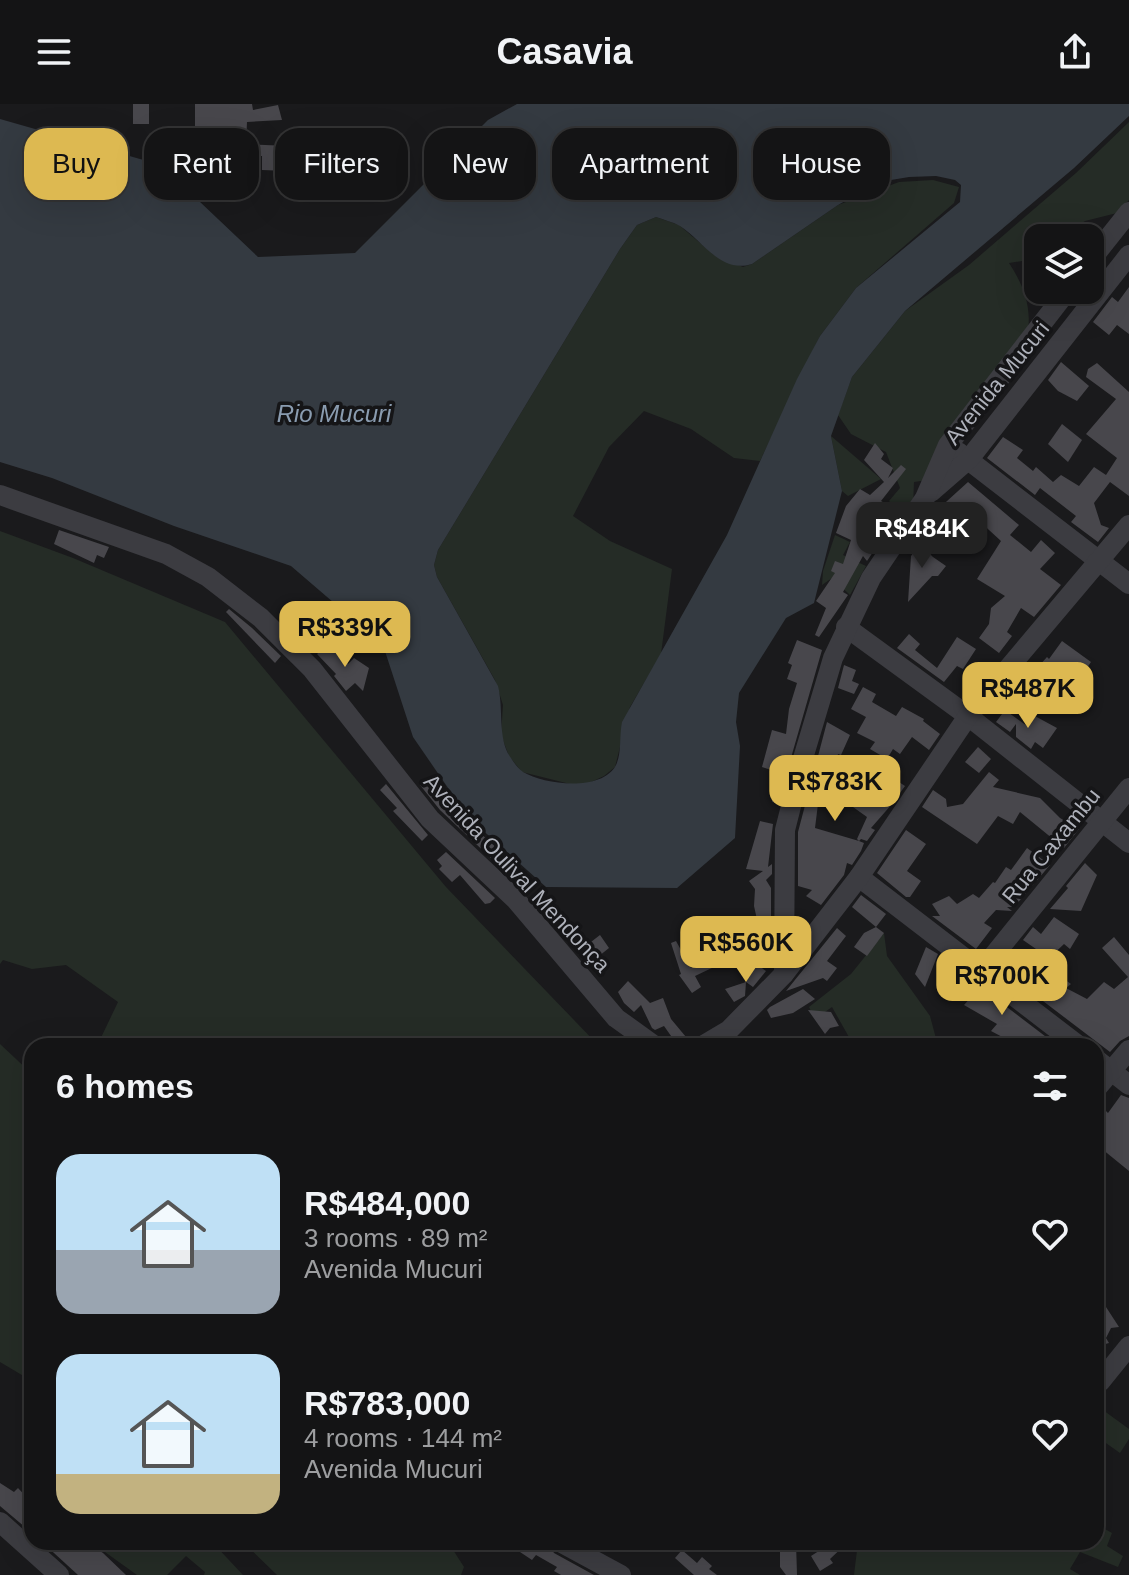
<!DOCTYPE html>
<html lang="en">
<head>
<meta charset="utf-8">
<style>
  body { margin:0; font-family:Arial,sans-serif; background:#1d1d1e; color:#f1f3f6; height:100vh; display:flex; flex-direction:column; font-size:30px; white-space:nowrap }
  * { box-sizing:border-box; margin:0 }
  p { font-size:26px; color:#9d9ea0 }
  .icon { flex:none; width:44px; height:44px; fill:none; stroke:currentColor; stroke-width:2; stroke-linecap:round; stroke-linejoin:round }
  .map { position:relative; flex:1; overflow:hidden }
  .sheet { position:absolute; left:24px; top:934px; width:1080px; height:512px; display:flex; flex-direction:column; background:#141415; border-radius:24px; box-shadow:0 8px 32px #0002,0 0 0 2px #333334 }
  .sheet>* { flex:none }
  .banner { position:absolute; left:24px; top:24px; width:1082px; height:72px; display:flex; gap:16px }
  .tools { position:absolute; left:1024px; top:120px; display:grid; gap:16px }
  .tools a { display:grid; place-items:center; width:80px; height:80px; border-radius:16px; background:#141415; box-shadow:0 8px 32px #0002,0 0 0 2px #333334; font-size:40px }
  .price { position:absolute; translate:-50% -68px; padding:0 18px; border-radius:16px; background:#ddb951; color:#111; font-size:26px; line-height:52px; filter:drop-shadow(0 2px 4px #0008) }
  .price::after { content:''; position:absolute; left:50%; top:48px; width:24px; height:18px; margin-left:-12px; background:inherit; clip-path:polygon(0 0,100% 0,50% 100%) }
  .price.on { background:#222; color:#fff }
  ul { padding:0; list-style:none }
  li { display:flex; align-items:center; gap:24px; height:200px; padding:0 32px }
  li span { display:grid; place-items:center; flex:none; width:224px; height:160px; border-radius:24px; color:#555 }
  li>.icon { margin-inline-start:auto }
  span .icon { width:96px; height:96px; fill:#fffc; stroke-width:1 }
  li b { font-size:34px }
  h2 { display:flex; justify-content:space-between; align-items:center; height:96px; padding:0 32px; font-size:34px }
  .tag { padding:0 28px; border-radius:24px; background:#141415; box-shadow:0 8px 32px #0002,0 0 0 2px #333334; font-size:28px; line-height:72px }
  .tag.on { background:#ddb951; color:#111 }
  header { display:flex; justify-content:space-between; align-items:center; height:104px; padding:0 32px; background:#141415; font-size:36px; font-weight:700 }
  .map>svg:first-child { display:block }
  .green { fill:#252c26 }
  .water { fill:#343a41; fill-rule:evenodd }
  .building { fill:#48474c }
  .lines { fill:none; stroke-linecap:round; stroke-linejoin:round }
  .minor { stroke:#3c3c41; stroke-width:20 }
  .labels { text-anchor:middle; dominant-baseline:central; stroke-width:7; stroke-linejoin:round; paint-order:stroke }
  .street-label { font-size:22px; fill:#aeb1ba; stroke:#151517 }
  .water-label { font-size:24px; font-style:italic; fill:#8a9cb0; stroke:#151517 }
</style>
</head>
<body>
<header><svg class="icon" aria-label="menu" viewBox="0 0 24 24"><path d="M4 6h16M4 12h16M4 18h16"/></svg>Casavia<svg class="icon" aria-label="share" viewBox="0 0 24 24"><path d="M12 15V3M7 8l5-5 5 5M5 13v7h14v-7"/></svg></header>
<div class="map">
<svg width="1129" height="1471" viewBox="0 0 1129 1471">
  <rect width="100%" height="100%" fill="#1a1a1c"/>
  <g class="green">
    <path d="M1129 18V96L1117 109 1085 117 1057 134H1038V147L1022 157 1009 159C1023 180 1033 205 1027 231L927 376 914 378 913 403 903 413 889 397 900 384 886 348 851 330 838 311 852 273 905 207 969 161 1076 69Z"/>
    <path d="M933 76 959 83 954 99 856 184 820 232 760 357 734 354 691 325 644 307 609 343 573 412 610 437 672 465 661 550 630 603 615 663 604 672 587 680H570L522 668 509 652 501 631 503 601 495 576 437 473 434 461 438 446 620 145 637 121 656 113 679 121 713 150 743 163 752 160 838 101 899 78Z"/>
    <path d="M831 332 881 375 848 392 842 387Z"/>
    <path d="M0 427 73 454 225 518 446 783 599 942H97L118 898 66 861 32 865 3 856 0 860Z"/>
    <path d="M835 431 850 438 843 451 866 462 850 491 832 474 822 481 823 467Z"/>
    <path d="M884 829 887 852 930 912 938 942H854L832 903 815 915 809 903 851 870Z"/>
    <path d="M0 940 32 970V1277L0 1258Z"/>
    <path d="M1096 1301 1129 1325V1335L1120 1349 1096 1332Z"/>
    <path d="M1096 1420 1112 1429 1107 1442 1123 1452 1118 1463 1080 1448 1070 1465 1080 1471H854L858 1438H1096Z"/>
    <path d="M91 1438H212L243 1471H204L205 1468 186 1452 167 1471H137Z"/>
    <path d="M243 1438H448L464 1463 461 1471H277Z"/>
  </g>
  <path class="water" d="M517 0H1129V12L1074 64 905 207 852 273 831 332 842 387 814 499 786 514 739 589 736 618 740 642 735 734 677 784 546 783 468 713 413 633 383 541 291 462 174 422 52 374 0 358V15L161 61 258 153 355 149 488 16ZM936 72 955 76 961 81 960 98 856 184 820 232 797 275 727 431 622 618C619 632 622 649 616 661 602 688 545 681 523 668 519 665 514 659 511 654 497 635 504 605 498 582L437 473 434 461 438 446 620 145 637 121 656 113C664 116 673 118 680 122 703 137 721 170 752 160L838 101 879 78 909 73Z"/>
  <g class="building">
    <rect x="133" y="0" width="16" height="20"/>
    <path d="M195 0H252L253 6 278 1 282 16 247 18 246 40 288 42 287 67 262 66V52L230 50 231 33H195Z"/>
    <path d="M1129 183V230L1117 221 1109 231 1093 218 1112 193 1118 198Z"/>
    <path d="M1061 258 1089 282 1077 297 1058 287 1048 276Z"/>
    <path d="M1097 259 1129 288V392L1110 378 1094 399 1101 421 1109 424 1098 438 1071 418 1076 412 1040 384 1035 391 987 354 1003 333 1023 346 1017 354 1033 367 1036 363 1053 378 1061 371 1079 382 1094 363 1106 371 1117 354 1086 330 1116 295 1086 273 1088 265Z"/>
    <path d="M1062 320 1082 336 1068 358 1048 340Z"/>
    <path d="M875 339 884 350 881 355 893 364 888 374 901 361 906 365 881 397 895 405 876 429 883 433 867 457 863 452 843 488 848 491 819 533 815 531 826 504 816 497 835 469 831 467 835 457 843 460 851 436 836 429 846 402 860 385 870 391 884 378 864 356Z"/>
    <path d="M968 378 1019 421 1010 431 1031 448 1041 436 1055 449 1040 465 1061 481 1034 513 1021 504 1007 528 1012 532 999 549 979 534 989 520 991 504 1005 492 977 475 1001 437 977 415 958 432 944 417H925Z"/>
    <path d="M59 426 109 443 104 454 97 451 94 459 54 440Z"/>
    <path d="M920 440 933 453 946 462 938 472H932L908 498 911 452Z"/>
    <path d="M229 505 252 524 281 552 275 559 226 508Z"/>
    <path d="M909 530 920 540 915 546 937 564 957 533 976 545 963 565 957 562 944 578 897 544Z"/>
    <path d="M797 536 822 546 778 699 772 698 777 668 762 663 772 626 786 630 789 605 797 579 787 575 792 561 788 559Z"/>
    <path d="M1062 537 1091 558 1080 574 1077 572 1058 593 1035 572 1038 563 1047 553 1049 555Z"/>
    <path d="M329 540 348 560 354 554 369 564 363 587 355 579 346 587 334 572 336 570 317 550Z"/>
    <path d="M844 561 856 566 852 577 859 580 854 590 838 584Z"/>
    <path d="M863 583 876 590 872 598 896 612 902 603 924 615 923 617 940 630 929 646 912 633 900 650 893 645 887 655 870 645 875 638 857 629 866 613 851 605Z"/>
    <path d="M1005 606 1027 622 1033 611 1057 624 1043 644 1035 638 1031 645 1016 633V620L1010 628 996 618Z"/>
    <path d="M827 618 850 631 841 651 838 650 827 693 819 692 815 724 859 737 857 735 867 713 846 698 855 684 873 696 890 672 905 682 892 700 871 724 875 726 867 737 861 735 859 737 864 739 861 747 852 761 847 759 844 771 821 801 806 792 812 786 798 782V728Z"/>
    <path d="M978 643 991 655 979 669 965 658Z"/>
    <path d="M989 668 999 676 993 683 1040 694 1060 714 1079 725 1064 744 1020 708 1013 720 998 712 977 740 922 703 933 686 946 695 947 703 963 700Z"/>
    <path d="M423 677 466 720 468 718 501 748 493 756 440 706 420 681Z"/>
    <path d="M386 680 428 731 422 737 393 707 397 704 380 686Z"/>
    <path d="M760 717 773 720 768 763 772 760V770L766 776 771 784V817L768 837 771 832V848L750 838 758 820 754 802 755 785 749 777 763 767 746 765Z"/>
    <path d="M906 726 926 740 907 767 921 777 910 793H906L877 769Z"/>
    <path d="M1027 744 1050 761 1014 803H1007L1012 807 996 806 984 819 992 824 976 845 932 812H940L932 800 949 792 957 800 973 790 979 794 993 778 995 779 1006 763 1011 766Z"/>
    <path d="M446 748 495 794 490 799 485 800 460 771 452 778 439 765 442 762 437 756Z"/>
    <path d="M1085 759 1097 771 1081 807 1050 805 1068 784 1066 782Z"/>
    <path d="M861 791 886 810 876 823 852 803Z"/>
    <path d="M1054 813 1079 830 1070 845 1064 840 1043 860 1071 880 1066 884 1087 895 1104 878 1114 885 1128 873 1102 844 1114 833 1129 851V932L1120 937 1110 948 1039 894 1041 890 1012 869 1036 845 1023 836 1033 823 1041 830Z"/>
    <path d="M876 823 884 829 867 852 854 843 864 829Z"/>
    <path d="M837 824 846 832 827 857 837 864 827 877 823 874 786 887Z"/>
    <path d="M569 826 587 841 600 831 609 844 589 860 564 832Z"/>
    <path d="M676 837 691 864 712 852 716 862 695 872 701 883 692 889 679 871 681 870 671 839Z"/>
    <path d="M926 843 938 850 925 883 915 870Z"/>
    <path d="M756 860 766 867 753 883 746 878 745 892 734 898 725 885 746 878Z"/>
    <path d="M962 868 974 878 1058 942H1003L1008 936 991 927 997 920 964 901 973 891 954 880Z"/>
    <path d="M628 877 650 899 663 894 671 915 686 933 678 935 676 939 664 922 655 926 652 924 641 901 634 908 624 899 618 888Z"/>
    <path d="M803 885 815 895 793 909 771 914 767 906 770 903Z"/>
    <path d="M808 906 831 908 839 922 830 924 825 930Z"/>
    <path d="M1121 991 1129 994V1067L1102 1045 1105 1041 1096 1033V1008L1101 1002 1108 1009Z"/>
    <path d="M1106 1203 1119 1223 1111 1224 1106 1234 1109 1239 1102 1241 1096 1256V1208Z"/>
    <path d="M0 1379 14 1388 18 1384 32 1399V1429L0 1402Z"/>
    <path d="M42 1438H86L103 1449 126 1471H78Z"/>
    <path d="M505 1438H547L554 1449 594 1471H561L554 1467 557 1463 536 1451 532 1456Z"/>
    <path d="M780 1438H796L797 1471H786L780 1463Z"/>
    <path d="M833 1438H848L830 1455 833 1459 820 1467 811 1452Z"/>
    <path d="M682 1446 697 1459 702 1453 712 1462 709 1465 717 1471H694L675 1454Z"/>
  </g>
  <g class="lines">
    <g class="minor">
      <path d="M1090 157 1129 108"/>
      <path d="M958 348 1129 480"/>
      <path d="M931 388 969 355 1129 151"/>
      <path d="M0 391 166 450 208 473 261 514 312 565 430 715 516 796 616 914 655 942"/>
      <path d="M846 523 968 612 1129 739"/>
      <path d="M859 773 1079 942"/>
      <path d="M981 867 1129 684"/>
      <path d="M784 870 785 726 804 651 833 554 871 474 925 394 948 341 1068 186"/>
      <path d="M702 942 729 926 784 870 859 773 968 612 1129 421"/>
      <path d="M1096 955 1129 981"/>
      <path d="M1096 985 1129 946"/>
      <path d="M1100 1278 1129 1242"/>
      <path d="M0 1418 59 1471"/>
      <path d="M560 1438 621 1471"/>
    </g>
  </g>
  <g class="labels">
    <g class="street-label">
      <text transform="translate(997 279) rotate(-51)">Avenida Mucuri</text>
      <text transform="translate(1051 742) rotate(-51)">Rua Caxambu</text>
      <text transform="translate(517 769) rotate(47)">Avenida Oulival Mendonça</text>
    </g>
    <g class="water-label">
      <text x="334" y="309">Rio Mucuri</text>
    </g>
  </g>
</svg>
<div class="tools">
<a><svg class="icon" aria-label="layers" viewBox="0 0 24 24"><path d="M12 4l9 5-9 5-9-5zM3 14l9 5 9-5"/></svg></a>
</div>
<b class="price on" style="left:922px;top:466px">R$484K</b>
<b class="price" style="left:345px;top:565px">R$339K</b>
<b class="price" style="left:1028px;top:626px">R$487K</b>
<b class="price" style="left:835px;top:719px">R$783K</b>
<b class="price" style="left:746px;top:880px">R$560K</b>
<b class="price" style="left:1002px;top:913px">R$700K</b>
<div class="banner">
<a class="tag on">Buy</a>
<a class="tag">Rent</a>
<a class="tag">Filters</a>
<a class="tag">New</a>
<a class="tag">Apartment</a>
<a class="tag">House</a>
</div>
<section class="sheet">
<h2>6 homes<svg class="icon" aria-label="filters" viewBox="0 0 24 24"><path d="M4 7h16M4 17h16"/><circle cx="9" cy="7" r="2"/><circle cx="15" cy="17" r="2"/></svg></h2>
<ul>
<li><span style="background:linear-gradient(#bfe0f5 60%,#9aa5b1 0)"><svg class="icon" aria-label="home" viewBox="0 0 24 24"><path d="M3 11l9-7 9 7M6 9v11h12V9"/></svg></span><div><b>R$484,000</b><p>3 rooms · 89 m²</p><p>Avenida Mucuri</p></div><svg class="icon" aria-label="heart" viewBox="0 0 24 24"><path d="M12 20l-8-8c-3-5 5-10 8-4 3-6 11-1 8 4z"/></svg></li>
<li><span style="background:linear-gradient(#bfe0f5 75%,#c2b280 0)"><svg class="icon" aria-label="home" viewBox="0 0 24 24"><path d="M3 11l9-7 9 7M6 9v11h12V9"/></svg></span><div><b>R$783,000</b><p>4 rooms · 144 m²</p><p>Avenida Mucuri</p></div><svg class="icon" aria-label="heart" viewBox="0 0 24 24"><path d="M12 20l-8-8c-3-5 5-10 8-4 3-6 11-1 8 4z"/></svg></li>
</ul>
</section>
</div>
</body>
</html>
